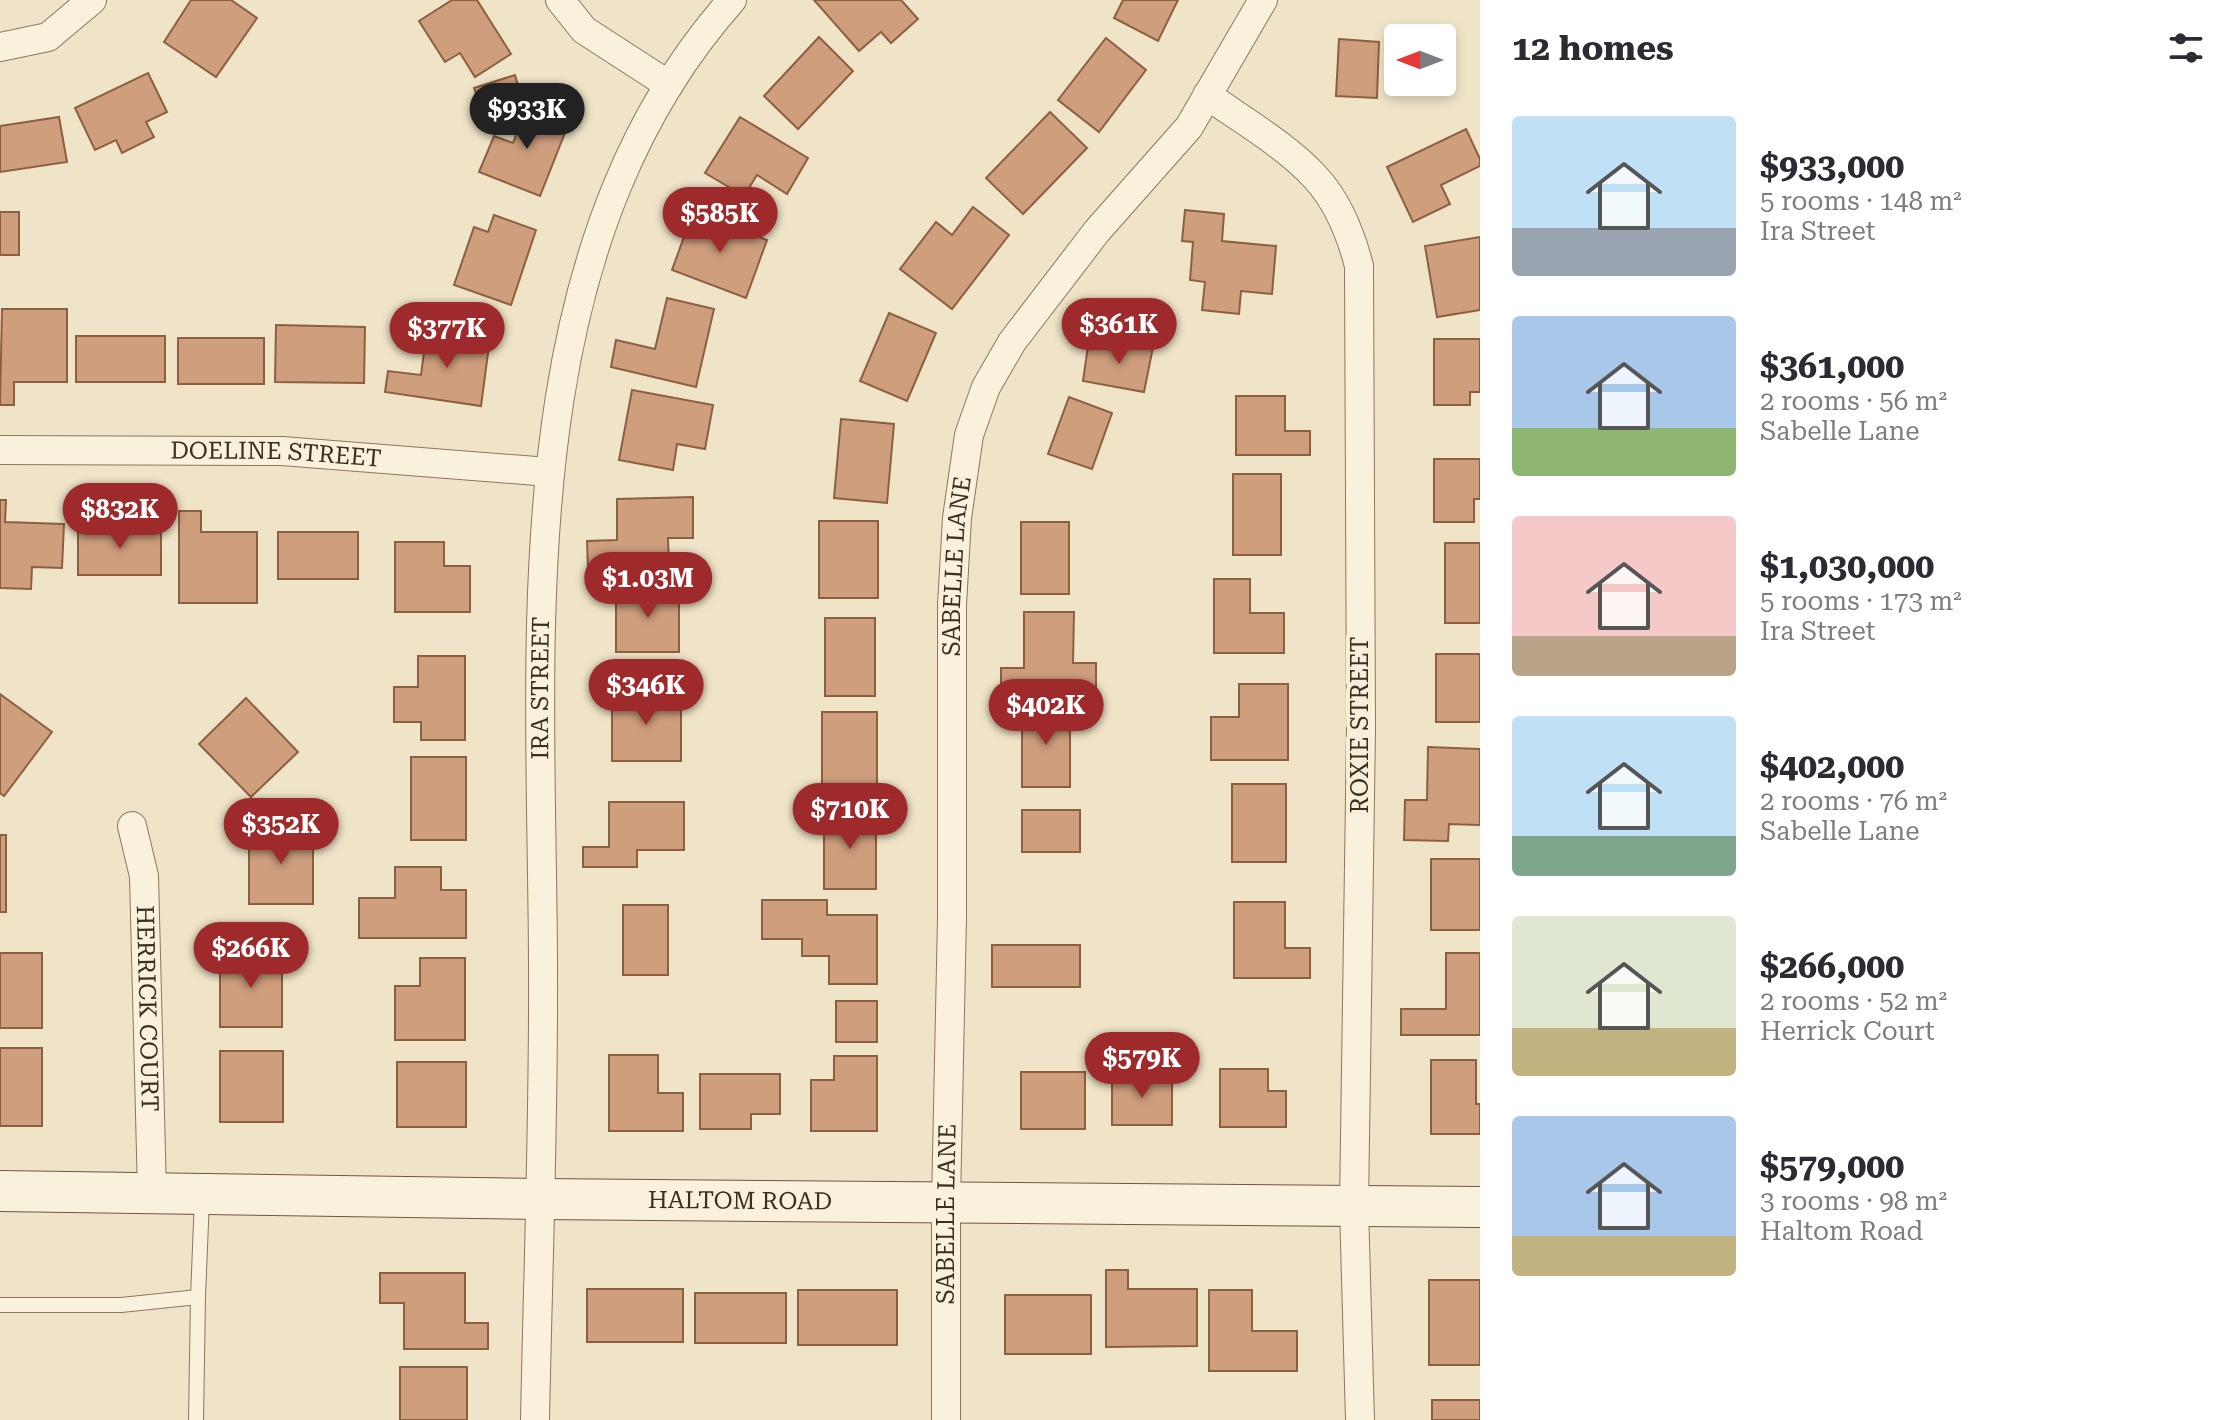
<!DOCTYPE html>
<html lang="en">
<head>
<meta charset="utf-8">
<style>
  body { margin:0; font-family:"Roboto Serif",serif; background:#f7f7f7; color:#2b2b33; height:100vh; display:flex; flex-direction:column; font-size:30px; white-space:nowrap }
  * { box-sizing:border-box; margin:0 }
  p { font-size:26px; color:#7c7c81 }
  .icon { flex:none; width:44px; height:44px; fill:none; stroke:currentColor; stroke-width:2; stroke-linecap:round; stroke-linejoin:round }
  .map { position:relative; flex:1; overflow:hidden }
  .sheet { display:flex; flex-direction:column; background:#fff; width:760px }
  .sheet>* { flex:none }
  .needle { width:52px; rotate:270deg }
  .controls { position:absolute; left:1384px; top:24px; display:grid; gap:16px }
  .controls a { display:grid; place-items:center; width:72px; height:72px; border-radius:8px; background:#fff; box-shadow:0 4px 12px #0003; font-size:40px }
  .price { position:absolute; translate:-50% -68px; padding:0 18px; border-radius:28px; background:#9e2a2b; color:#fff; font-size:26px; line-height:52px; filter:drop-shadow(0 2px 4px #0008) }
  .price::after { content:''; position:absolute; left:50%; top:48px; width:24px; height:18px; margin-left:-12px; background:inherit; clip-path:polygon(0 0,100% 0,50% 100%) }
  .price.current { background:#222; color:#fff }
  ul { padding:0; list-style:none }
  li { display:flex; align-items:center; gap:24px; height:200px; padding:0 32px }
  li span { display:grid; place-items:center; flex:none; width:224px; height:160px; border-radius:8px; color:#555 }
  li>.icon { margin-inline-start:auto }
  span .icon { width:96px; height:96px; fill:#fffc; stroke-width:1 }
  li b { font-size:34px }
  h2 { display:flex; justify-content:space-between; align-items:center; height:96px; padding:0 32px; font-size:34px }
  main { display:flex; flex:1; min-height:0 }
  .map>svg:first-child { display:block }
  .building { fill:#cf9f7d; stroke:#8d5f41; stroke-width:2 }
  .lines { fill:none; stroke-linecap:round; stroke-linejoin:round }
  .lane-casing { stroke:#8d765c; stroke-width:16 }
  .street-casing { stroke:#8d765c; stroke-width:30 }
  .secondary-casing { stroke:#6f573f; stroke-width:42 }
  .lane { stroke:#faf1dc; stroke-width:14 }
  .street { stroke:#faf1dc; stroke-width:28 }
  .secondary { stroke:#faf1dc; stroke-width:40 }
  .labels { text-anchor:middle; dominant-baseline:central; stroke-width:8; stroke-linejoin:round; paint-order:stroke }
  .street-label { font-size:24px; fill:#3d2e20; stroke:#f7eed8 }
</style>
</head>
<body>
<main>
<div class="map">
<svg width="1480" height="1420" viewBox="0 0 1480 1420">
  <rect width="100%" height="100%" fill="#f0e4c8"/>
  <g class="building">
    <path d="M191 0H231L257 18 216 77 164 42Z"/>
    <path d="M452 0H477L511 54 475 77 460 53 445 62 419 21Z"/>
    <path d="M814 0H901L918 19 891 43 881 32 859 51Z"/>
    <path d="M1123 0H1178L1158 41 1114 18Z"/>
    <path d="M819 37 853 71 798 129 764 96Z"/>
    <path d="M1106 38 1146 70 1099 132 1058 100Z"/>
    <path d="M1339 39 1379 42 1377 98 1336 96Z"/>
    <path d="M148 73 167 112 146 122 154 137 122 153 116 140 95 150 75 108Z"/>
    <path d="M515 75 524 106 484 118 474 88Z"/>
    <path d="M528 103 570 120 540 196 479 172 494 136 513 143Z"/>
    <path d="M1050 112 1087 148 1023 214 986 178Z"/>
    <path d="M59 117 67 162 0 172V126Z"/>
    <path d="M740 117 808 158 787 194 757 175 744 196 705 173Z"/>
    <path d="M1466 129 1480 159V166L1441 185 1450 204 1413 222 1387 167Z"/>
    <path d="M973 207 1009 235 952 309 900 269 936 222 952 235Z"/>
    <path d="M1185 210 1224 214 1222 241 1276 246 1272 294 1241 291 1239 314 1202 310 1205 282 1190 280 1193 242 1182 241Z"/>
    <rect x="0" y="212" width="19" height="43"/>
    <path d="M693 212 767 240 746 298 672 270Z"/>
    <path d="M494 215 536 230 511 305 454 285 474 227 488 232Z"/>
    <path d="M1480 237V310L1437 317 1425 246Z"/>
    <path d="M667 298 714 309 696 387 611 367 616 340 655 349Z"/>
    <path d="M2 309H67V382H14V405H0Z"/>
    <path d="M889 313 936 333 907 401 860 381Z"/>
    <path d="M276 325 365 327 364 383 275 382Z"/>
    <path d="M427 329 490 338 481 406 385 392 388 371 421 375Z"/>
    <rect x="76" y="336" width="89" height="46"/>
    <rect x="178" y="338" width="86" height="46"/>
    <path d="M1434 339H1480V392H1470V405H1434Z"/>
    <path d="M1121 342 1153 347 1144 392 1083 381 1088 346 1119 351Z"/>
    <path d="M632 390 713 405 705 449 677 444 673 470 619 460Z"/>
    <path d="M1236 396H1285V431H1310V455H1236Z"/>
    <path d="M1069 397 1112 413 1092 469 1048 454Z"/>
    <path d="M841 419 894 424 887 503 834 498Z"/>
    <path d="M1434 459H1480V499H1474V522H1434Z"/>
    <rect x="1233" y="474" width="48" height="81"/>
    <path d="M693 497V538H668L669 566 588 568 587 541 617 540V499Z"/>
    <path d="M0 500H6L5 522 64 524 62 568 32 567 31 589 0 588Z"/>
    <path d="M179 511H201V532H257V603H179Z"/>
    <rect x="819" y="521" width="59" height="77"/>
    <rect x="1021" y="522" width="48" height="72"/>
    <rect x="78" y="527" width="83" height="48"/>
    <rect x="278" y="532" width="80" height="47"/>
    <path d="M395 542H444V566H470V612H395Z"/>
    <rect x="1445" y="543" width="35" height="80"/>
    <path d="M1214 579H1250V613H1284V653H1214Z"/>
    <rect x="616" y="589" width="63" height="63"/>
    <path d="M1024 612H1074L1073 663H1096V694H1001V668H1024Z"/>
    <rect x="825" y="618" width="50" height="78"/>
    <rect x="1436" y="654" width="44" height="68"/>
    <path d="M418 656H465V740H421V722H394V687H418Z"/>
    <path d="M1239 684H1288V760H1211V717H1239Z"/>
    <rect x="612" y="693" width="69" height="68"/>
    <path d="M0 694 52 732 4 796 0 793Z"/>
    <path d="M246 698 298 752 251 797 199 744Z"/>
    <rect x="1022" y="707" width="48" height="80"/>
    <rect x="822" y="712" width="55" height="79"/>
    <path d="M1428 747 1480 749V825L1449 824 1448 841 1404 840 1405 800H1427Z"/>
    <rect x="411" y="757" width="55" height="83"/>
    <rect x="1232" y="784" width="54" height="78"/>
    <path d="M609 802H684V850H637V867H583V847H609Z"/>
    <rect x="1022" y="810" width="58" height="42"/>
    <rect x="824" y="813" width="52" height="76"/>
    <rect x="249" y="829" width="64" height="75"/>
    <rect x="0" y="835" width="6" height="77"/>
    <rect x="1431" y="859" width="49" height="71"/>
    <path d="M395 867H441V890H466V938H359V898H395Z"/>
    <path d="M762 900H827V915H877V984H829V956H802V939H762Z"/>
    <path d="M1234 902H1285V948H1310V978H1234Z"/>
    <rect x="623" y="905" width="45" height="70"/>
    <rect x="992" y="945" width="88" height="42"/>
    <rect x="0" y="953" width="42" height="75"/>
    <rect x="220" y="953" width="62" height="74"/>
    <path d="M1446 953H1480V1035H1401V1009H1446Z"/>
    <path d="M420 958H465V1040H395V986H420Z"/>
    <rect x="836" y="1001" width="41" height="41"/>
    <rect x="0" y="1048" width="42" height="78"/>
    <rect x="220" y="1051" width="63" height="71"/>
    <path d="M609 1055H658V1093H683V1131H609Z"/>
    <path d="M834 1056H877V1131H811V1080H834Z"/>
    <path d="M1431 1060H1476V1104H1480V1134H1431Z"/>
    <rect x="397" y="1062" width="69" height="65"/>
    <path d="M1220 1069H1268V1091H1286V1127H1220Z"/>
    <rect x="1021" y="1072" width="64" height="57"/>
    <path d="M700 1074H780V1114H751V1129H700Z"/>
    <rect x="1112" y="1074" width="60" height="51"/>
    <path d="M1106 1270H1128V1289H1197V1346L1106 1347Z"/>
    <path d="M380 1273H465V1323H488V1349H404V1303H380Z"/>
    <rect x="1429" y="1280" width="51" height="85"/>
    <rect x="587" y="1289" width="96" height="53"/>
    <rect x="798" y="1290" width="99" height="55"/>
    <path d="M1209 1290H1252V1331H1297V1371H1209Z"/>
    <rect x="695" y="1293" width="91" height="50"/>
    <rect x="1005" y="1295" width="86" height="59"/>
    <rect x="400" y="1367" width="67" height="53"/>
    <rect x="1432" y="1400" width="48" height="20"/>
  </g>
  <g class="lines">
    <g class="lane-casing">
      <g id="lane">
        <path d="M0 1305H121L198 1297 202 1198"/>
        <path d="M196 1420 198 1297"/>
      </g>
    </g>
    <g class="street-casing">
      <g id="street">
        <path d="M560 0 584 30 669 85"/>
        <path d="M0 47 48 37 92 0"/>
        <path d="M1207 95C1242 120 1287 146 1316 178 1338 202 1351 235 1359 266L1361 728 1354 1207 1360 1420"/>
        <path id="s1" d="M0 450 282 451 549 472"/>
        <path id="s2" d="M132 826 144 876 152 1193"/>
        <path id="s3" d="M535 1420C538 1268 544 1116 543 964 542 645 504 257 732 0"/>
        <path id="s4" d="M946 1420V1203L952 917V605L957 518 969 435 986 387 1012 342 1097 231 1189 127 1263 0"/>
      </g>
    </g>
    <g class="secondary-casing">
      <g id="secondary">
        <path id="s5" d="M0 1191 540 1199 1480 1207"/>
      </g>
    </g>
    <use href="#lane" class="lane"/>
    <use href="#street" class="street"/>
    <use href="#secondary" class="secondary"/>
  </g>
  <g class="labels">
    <g class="street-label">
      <text stroke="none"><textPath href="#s1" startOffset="276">DOELINE STREET</textPath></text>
      <text stroke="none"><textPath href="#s4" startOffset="854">SABELLE LANE</textPath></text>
      <text stroke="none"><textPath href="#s3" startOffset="732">IRA STREET</textPath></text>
      <text transform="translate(1360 725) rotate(-90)">ROXIE STREET</text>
      <text stroke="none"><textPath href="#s2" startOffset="184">HERRICK COURT</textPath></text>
      <text stroke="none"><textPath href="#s5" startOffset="740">HALTOM ROAD</textPath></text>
      <text stroke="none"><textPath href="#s4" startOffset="206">SABELLE LANE</textPath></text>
    </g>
  </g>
</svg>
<div class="controls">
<a><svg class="needle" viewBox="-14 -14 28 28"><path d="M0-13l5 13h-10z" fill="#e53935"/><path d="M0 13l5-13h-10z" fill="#7c7c81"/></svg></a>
</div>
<b class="price current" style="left:527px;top:151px">$933K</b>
<b class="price" style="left:720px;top:255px">$585K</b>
<b class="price" style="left:1119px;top:366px">$361K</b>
<b class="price" style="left:447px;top:370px">$377K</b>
<b class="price" style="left:120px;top:551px">$832K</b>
<b class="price" style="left:648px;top:620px">$1.03M</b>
<b class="price" style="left:646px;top:727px">$346K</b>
<b class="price" style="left:1046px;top:747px">$402K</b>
<b class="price" style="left:850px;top:851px">$710K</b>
<b class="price" style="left:281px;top:866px">$352K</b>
<b class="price" style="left:251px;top:990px">$266K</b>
<b class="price" style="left:1142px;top:1100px">$579K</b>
</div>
<section class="sheet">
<h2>12 homes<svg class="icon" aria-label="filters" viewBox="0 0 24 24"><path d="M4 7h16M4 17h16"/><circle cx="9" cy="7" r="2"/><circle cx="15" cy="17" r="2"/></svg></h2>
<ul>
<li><span style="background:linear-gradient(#bfe0f5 70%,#9aa5b1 0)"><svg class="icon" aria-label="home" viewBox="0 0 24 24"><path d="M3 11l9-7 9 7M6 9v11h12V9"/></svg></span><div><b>$933,000</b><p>5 rooms · 148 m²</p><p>Ira Street</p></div></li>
<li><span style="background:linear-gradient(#a9c7e8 70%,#8fb573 0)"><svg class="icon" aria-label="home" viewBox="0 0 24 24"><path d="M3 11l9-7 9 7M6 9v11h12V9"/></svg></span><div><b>$361,000</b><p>2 rooms · 56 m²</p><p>Sabelle Lane</p></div></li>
<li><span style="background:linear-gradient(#f6c9c9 75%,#b9a48a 0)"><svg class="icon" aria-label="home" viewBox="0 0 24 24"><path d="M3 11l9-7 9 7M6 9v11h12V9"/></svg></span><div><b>$1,030,000</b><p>5 rooms · 173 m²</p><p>Ira Street</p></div></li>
<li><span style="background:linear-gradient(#bfe0f5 75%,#7fa58c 0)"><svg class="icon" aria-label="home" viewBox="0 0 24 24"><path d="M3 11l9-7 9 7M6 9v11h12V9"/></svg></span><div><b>$402,000</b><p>2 rooms · 76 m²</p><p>Sabelle Lane</p></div></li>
<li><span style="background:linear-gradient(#dfe7d0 70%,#c2b280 0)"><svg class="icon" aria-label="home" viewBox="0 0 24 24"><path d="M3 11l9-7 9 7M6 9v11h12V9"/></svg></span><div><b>$266,000</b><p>2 rooms · 52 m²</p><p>Herrick Court</p></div></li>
<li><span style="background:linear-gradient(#a9c7e8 75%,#c2b280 0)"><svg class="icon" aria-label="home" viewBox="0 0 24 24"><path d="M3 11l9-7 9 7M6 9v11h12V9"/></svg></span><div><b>$579,000</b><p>3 rooms · 98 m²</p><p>Haltom Road</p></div></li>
</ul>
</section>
</main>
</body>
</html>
